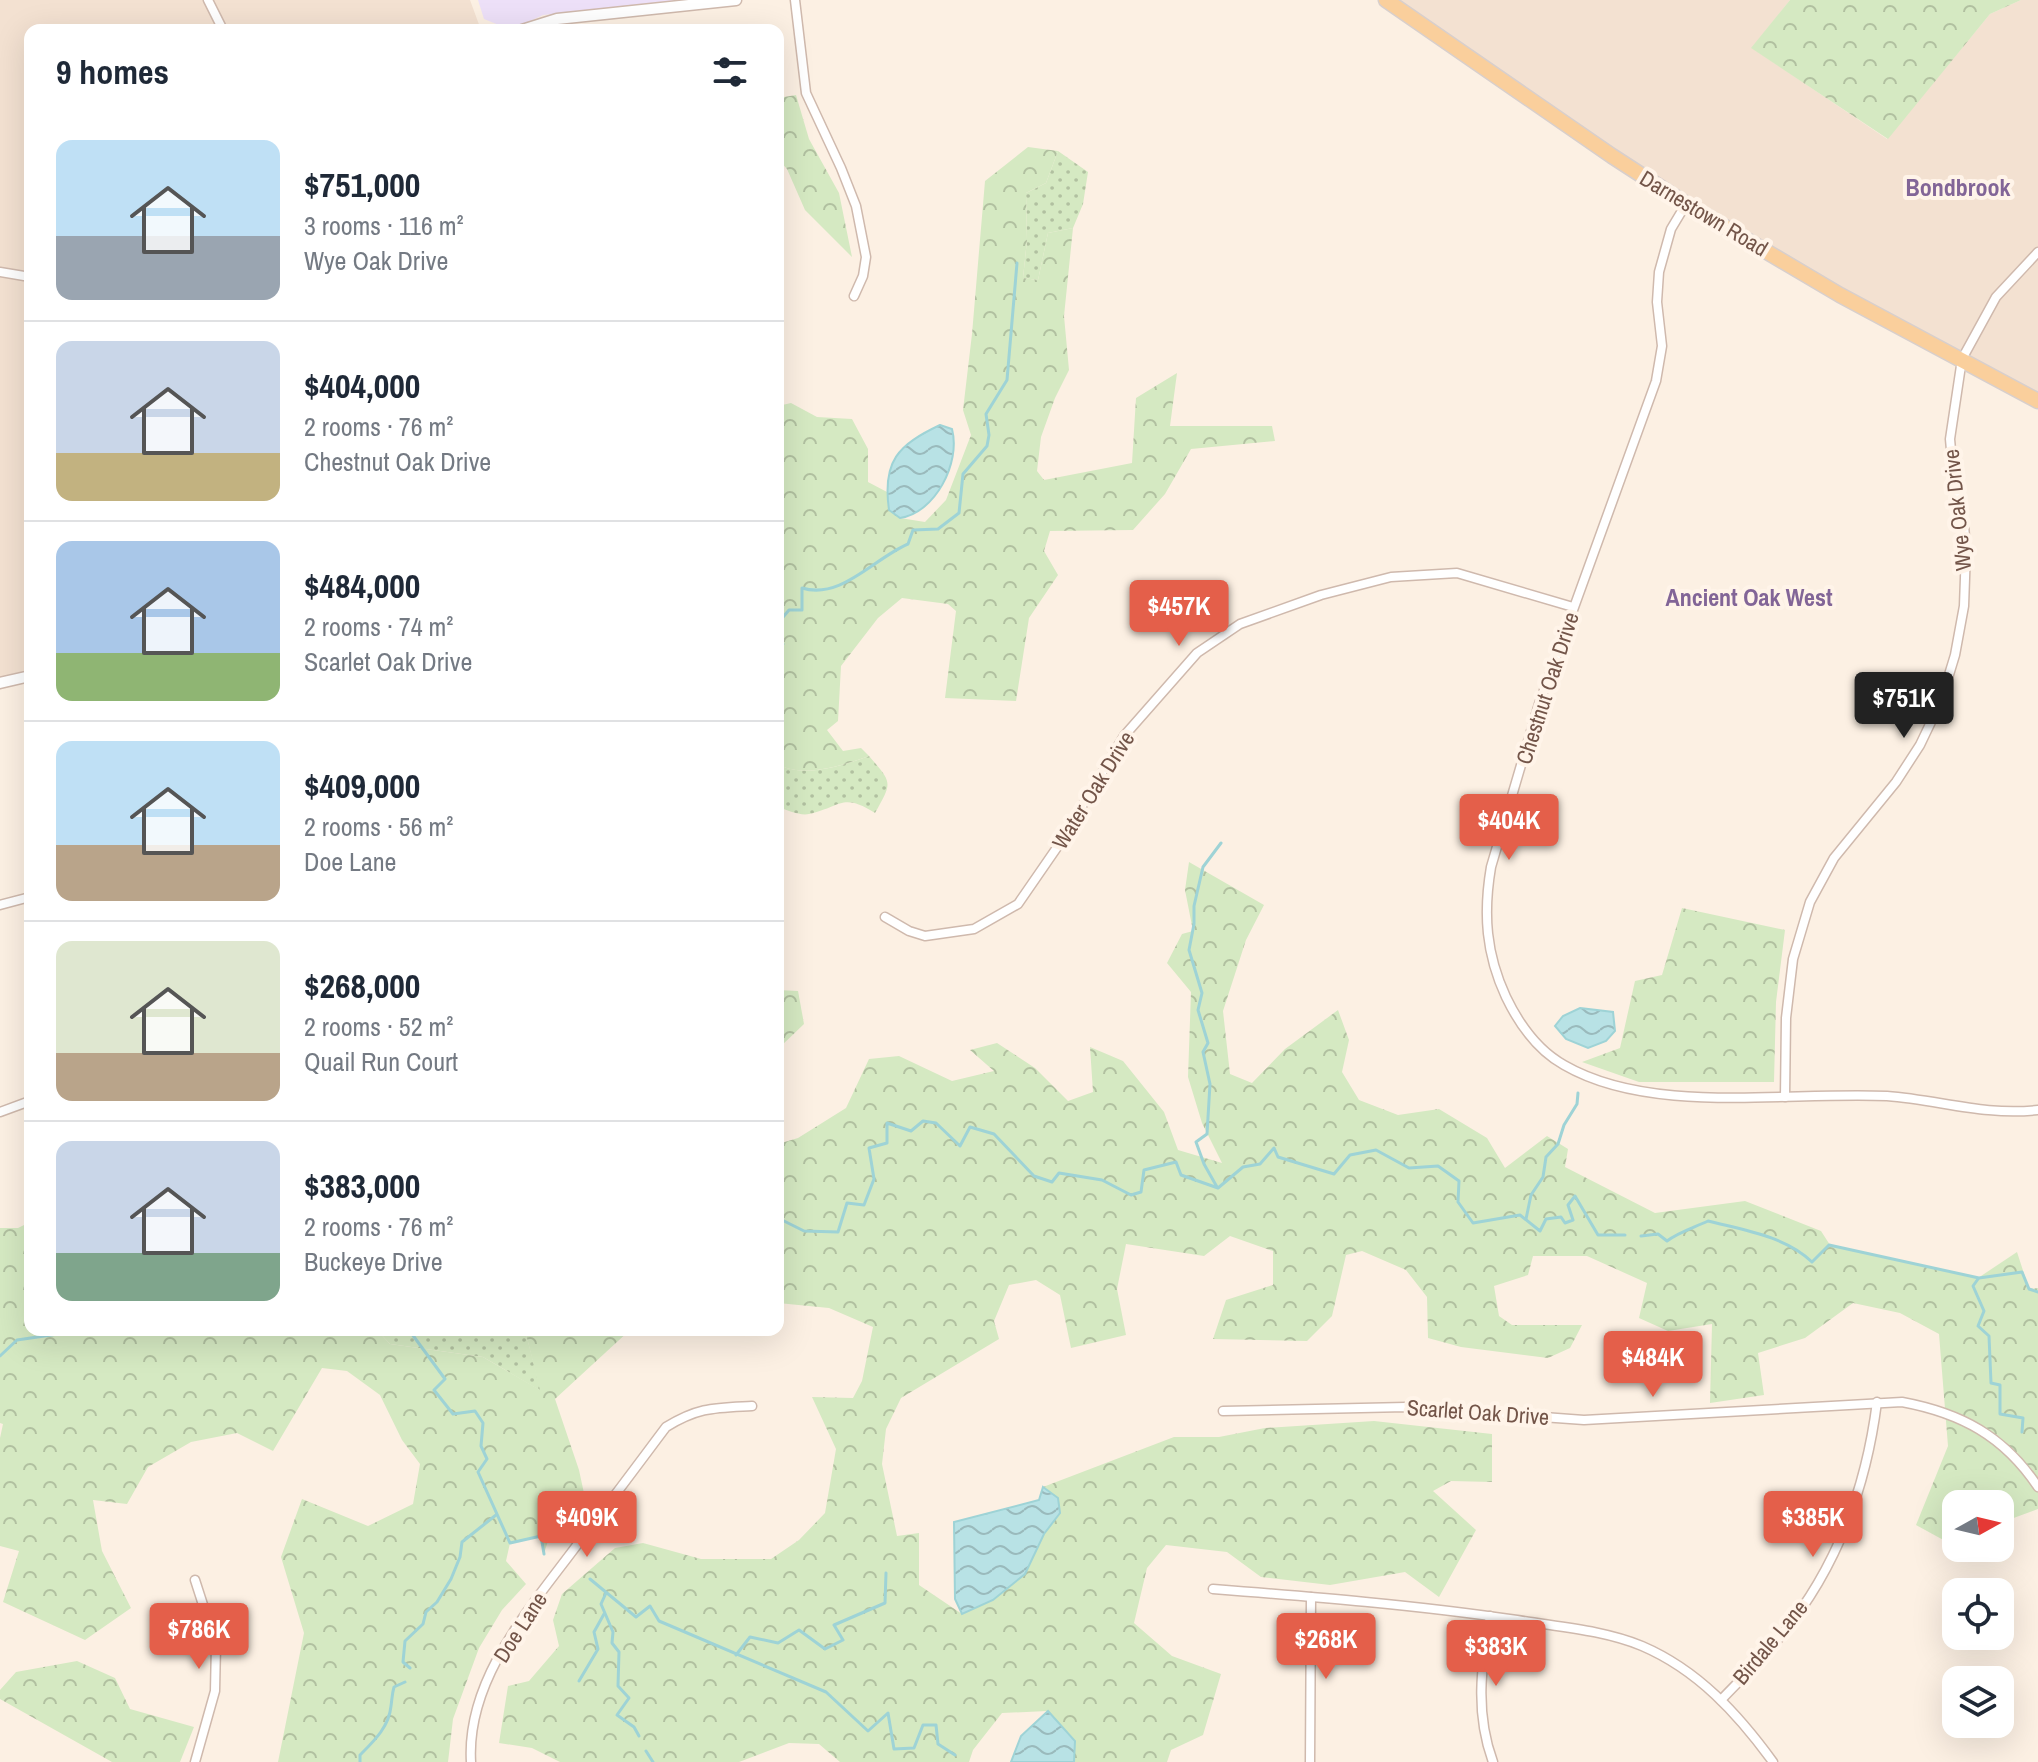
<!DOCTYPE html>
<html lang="en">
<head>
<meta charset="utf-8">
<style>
  body { margin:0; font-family:"Archivo Narrow",sans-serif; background:#f2f2f3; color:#1f2937; height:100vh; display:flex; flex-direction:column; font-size:30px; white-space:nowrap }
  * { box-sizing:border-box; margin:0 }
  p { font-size:26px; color:#747a83 }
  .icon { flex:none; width:44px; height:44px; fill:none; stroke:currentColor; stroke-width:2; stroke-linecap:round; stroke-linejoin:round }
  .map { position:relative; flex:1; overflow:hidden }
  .drawer { position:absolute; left:24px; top:24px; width:760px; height:1312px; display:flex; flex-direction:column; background:#fff; border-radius:16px; box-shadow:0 8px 32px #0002 }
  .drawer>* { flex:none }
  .needle { width:52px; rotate:82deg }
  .fabs { position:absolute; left:1942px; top:1490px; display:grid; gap:16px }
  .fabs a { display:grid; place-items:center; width:72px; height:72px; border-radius:16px; background:#fff; box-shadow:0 8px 32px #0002; font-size:40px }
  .price { position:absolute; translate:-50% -68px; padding:0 18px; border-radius:8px; background:#e45f4a; color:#fff; font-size:26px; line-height:52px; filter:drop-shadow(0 2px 4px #0008) }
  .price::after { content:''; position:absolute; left:50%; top:48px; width:24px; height:18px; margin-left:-12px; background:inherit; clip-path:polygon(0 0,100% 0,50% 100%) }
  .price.on { background:#222; color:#fff }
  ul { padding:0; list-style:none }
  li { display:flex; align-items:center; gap:24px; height:200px; padding:0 32px }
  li+li { border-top:2px solid #e0e1e3 }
  li span { display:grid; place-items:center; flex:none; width:224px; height:160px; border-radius:16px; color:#555 }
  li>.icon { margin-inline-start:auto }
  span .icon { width:96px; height:96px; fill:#fffc; stroke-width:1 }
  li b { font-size:34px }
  h2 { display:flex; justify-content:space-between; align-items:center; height:96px; padding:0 32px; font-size:34px }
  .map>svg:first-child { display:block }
  .residential { fill:#f3e1d1 }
  .education { fill:#ede0f8 }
  .grass { fill:url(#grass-dots) }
  .forest { fill:url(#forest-crowns) }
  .water { fill:url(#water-waves); stroke:#9ed3d6; stroke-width:2 }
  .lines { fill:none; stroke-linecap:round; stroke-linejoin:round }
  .stream { stroke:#9ed3d6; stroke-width:3 }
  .minor-casing { stroke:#cfb9ad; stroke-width:11 }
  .tertiary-casing { stroke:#cfb9ad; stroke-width:13 }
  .primary-casing { stroke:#d8cfcc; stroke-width:17 }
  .minor { stroke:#fff; stroke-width:8 }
  .tertiary { stroke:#fff; stroke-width:10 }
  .primary { stroke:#facf9c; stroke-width:14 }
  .labels { text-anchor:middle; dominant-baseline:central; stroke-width:8; stroke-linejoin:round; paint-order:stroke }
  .street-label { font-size:22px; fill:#735549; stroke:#fff4e9 }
  .neighbourhood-label { font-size:24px; font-weight:bold; fill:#826597; stroke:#fff4e9 }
</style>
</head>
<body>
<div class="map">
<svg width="2038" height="1762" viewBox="0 0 2038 1762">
  <defs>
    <pattern id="grass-dots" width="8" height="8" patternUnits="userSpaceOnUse" patternTransform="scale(2)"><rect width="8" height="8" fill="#d5e9c2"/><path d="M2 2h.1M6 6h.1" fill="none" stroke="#b1c0a0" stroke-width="1.8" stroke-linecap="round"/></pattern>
    <pattern id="forest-crowns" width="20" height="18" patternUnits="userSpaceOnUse" patternTransform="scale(2)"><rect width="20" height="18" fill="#d5e9c2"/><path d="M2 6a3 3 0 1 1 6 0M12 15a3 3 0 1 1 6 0" fill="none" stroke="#b1c0a0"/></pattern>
    <pattern id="water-waves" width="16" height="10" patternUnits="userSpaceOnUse" patternTransform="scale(2)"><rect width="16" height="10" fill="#b8e2e5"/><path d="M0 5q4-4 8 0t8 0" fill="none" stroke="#9ababc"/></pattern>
  </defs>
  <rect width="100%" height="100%" fill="#fcf0e3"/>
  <g class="residential">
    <path d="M0 0H470L481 30H30V676L0 683Z"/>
    <path d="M1386 0H1790L1752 48 1887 139 1990 14 2021 0H2038V401L1787 263Z"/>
  </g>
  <path class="education" d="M478 0H693L543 15 511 30 484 19Z"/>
  <g class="grass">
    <path d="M1058 151 1088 172 1083 204 1073 228 1048 233 1038 280 1023 278 1027 240 1026 193 1046 183Z"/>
    <path d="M869 756C892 783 893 781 875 813 842 792 841 807 809 814 800 816 787 810 778 807V764C803 779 844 765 869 756Z"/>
    <path d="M377 1330H525L541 1391 483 1357 390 1344Z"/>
  </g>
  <g class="forest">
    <path d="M1790 0H2021L1990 14 1888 139 1751 48Z"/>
    <path d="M796 95 809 139 839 193 852 257 805 210 787 169 778 159V98Z"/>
    <path d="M1028 147 1058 151 1046 183 1026 193 1027 240 1023 278 1038 280 1048 233 1073 228 1064 316 1069 370 1055 398 1041 437 1037 471 1044 480 1132 463 1136 398 1177 373 1170 426H1272L1275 441 1191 449 1165 494 1133 530 1050 531 1044 551 1058 575 1029 618 1016 701 945 698 956 611 948 604 902 598 878 618 841 666 838 721 827 730 843 751 861 748 869 756C844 765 802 779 778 764V406L791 403 817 417 852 419 868 449V482L887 492 889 510 900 518 925 522 946 500 971 435 963 410 972 334 985 181Z"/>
    <path d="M1189 862 1264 905 1246 940 1223 1011 1230 1074 1252 1083 1285 1049 1338 1010 1349 1040 1342 1072 1359 1100 1398 1115 1439 1109 1487 1138 1505 1168 1547 1136 1568 1149 1565 1167 1655 1213 1745 1201 1821 1231 1830 1245 1978 1278 2017 1252 2029 1289 2038 1288V1509L2000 1523V1504H1956V1539L1947 1542 1916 1525 1948 1446 1939 1334 1900 1313 1853 1303 1805 1338 1758 1353 1764 1395 1710 1403 1712 1324 1668 1331 1639 1318 1647 1283 1587 1256H1533L1528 1275 1494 1286 1499 1316 1512 1325H1582L1570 1348 1548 1358 1461 1347 1428 1338 1427 1297 1406 1270 1362 1251 1346 1255 1332 1316 1307 1341 1213 1339 1226 1300 1273 1285V1251L1230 1236 1204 1256 1126 1244 1117 1289 1126 1335 1071 1348 1060 1295 1036 1280 1009 1285 994 1321 999 1339 901 1398 886 1429 882 1464 897 1536 919 1533V1585L962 1614 993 1600 1025 1574 1044 1534 1060 1514 1058 1498 1043 1487 1174 1437H1219L1265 1428 1374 1421 1492 1434V1482L1451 1481 1433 1491 1476 1530 1439 1597 1405 1572 1330 1585 1261 1577 1227 1552 1166 1545 1147 1568 1134 1623 1172 1656 1221 1674 1203 1735 1171 1750 1167 1762H1074L1075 1741 1047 1711 1002 1713 973 1750 969 1762H840L819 1744 789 1743 739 1762H560L532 1748 499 1743 508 1686 529 1681 559 1646 553 1620 562 1594 615 1548 643 1543 701 1559H771L799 1540 825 1513 836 1449 812 1397 853 1398 862 1381 873 1327 829 1308 778 1303V1144L798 1138 846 1108 869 1059 899 1056 952 1081 994 1071 970 1050 997 1043 1035 1068 1068 1101 1093 1092 1090 1047 1123 1061 1164 1112 1178 1150 1222 1163 1202 1123 1188 1077 1191 992 1167 963 1182 934 1193 931 1185 890Z"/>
    <path d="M1682 908 1785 930 1776 1002 1774 1082H1639L1582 1062 1620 1048 1635 981 1662 975Z"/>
    <path d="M778 990 798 991 804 1024 778 1049Z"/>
    <path d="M30 1222V1330H377L390 1344 483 1357 540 1390 525 1330H630L555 1399 579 1470 585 1498 556 1514 544 1554 541 1536 510 1543 506 1561 526 1584 502 1610 479 1648 453 1719 448 1762H278L304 1633 281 1557 302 1499 368 1526 413 1504 420 1464 402 1440 380 1395 347 1371 322 1368 273 1451 237 1433 191 1442 148 1467 127 1504 93 1500 102 1551 131 1608 85 1640 3 1602 19 1551 0 1546V1438L3 1424 0 1423V1228H18Z"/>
    <path d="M77 1661 115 1678 130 1709 194 1727 180 1762H112L0 1699V1690L16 1672Z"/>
  </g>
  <g class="water">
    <path d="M940 425 952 429C961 463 935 513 900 518L889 510C882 461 898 445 940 425Z"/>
    <path d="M1580 1008 1613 1012 1615 1031 1606 1041 1588 1048 1566 1039 1555 1026 1563 1016Z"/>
    <path d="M1043 1487 1058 1498 1060 1513 1044 1534 1025 1574 993 1600 962 1614 955 1599 954 1522 1039 1500Z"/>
    <path d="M1048 1711 1075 1741 1074 1762H1011L1021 1736Z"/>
  </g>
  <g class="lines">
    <g class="stream">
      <path d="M778 623 789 610H802V588C841 600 873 559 908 544L913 530 938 529 959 513 963 474 987 446 989 435 986 414 1007 380 1017 263"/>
      <path d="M778 639 783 644 778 652"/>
      <path d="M1217 1187 1204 1164 1196 1142 1207 1134 1210 1084 1203 1052 1208 1043 1198 1010 1202 993 1189 950 1194 924V906L1203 867 1221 843"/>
      <path d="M778 1218 804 1231 838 1232 847 1203 864 1205 874 1179 869 1148 887 1143V1123L911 1131 923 1121 936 1123 960 1146 970 1127 994 1134 1034 1176 1052 1182 1059 1173 1102 1180 1131 1195 1141 1192 1144 1170 1176 1162 1181 1175 1218 1188 1243 1167 1260 1164 1274 1148 1278 1157 1334 1174 1350 1155 1376 1150 1409 1168 1438 1166 1459 1181 1458 1202 1473 1223 1520 1215 1540 1231 1546 1219 1561 1217 1565 1223 1573 1220 1568 1205 1575 1196 1598 1235H1625"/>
      <path d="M1526 1219 1531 1195 1543 1177 1546 1157 1558 1144 1564 1125 1577 1104 1578 1093"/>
      <path d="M1641 1236 1658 1234 1667 1241C1679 1232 1693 1228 1708 1221 1743 1230 1785 1236 1812 1262L1829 1245 1979 1278 2022 1272 2029 1289 2038 1292"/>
      <path d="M1978 1279 1973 1286 1984 1311 1978 1326 1989 1336 1991 1383 2000 1385V1414L2023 1418 2022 1432"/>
      <path d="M409 1330 445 1379 434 1390 453 1414 475 1411 483 1423 481 1446 487 1459 478 1472 510 1543 541 1536 544 1554"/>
      <path d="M448 1330H454"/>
      <path d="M0 1356 17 1340 58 1334 59 1330"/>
      <path d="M590 1579 636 1617 650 1606 659 1621 826 1692 868 1731 888 1713 894 1749 914 1748 923 1725H936L938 1744 955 1755"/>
      <path d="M606 1593 601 1604 613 1632 612 1643 619 1652 618 1686 629 1698 617 1715 634 1727 639 1736"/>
      <path d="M736 1655 750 1637 778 1643 799 1630 825 1649 843 1640 834 1625 885 1603 886 1573"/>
      <path d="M410 1668 403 1662 405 1641 423 1624 426 1612 437 1602 451 1579 460 1557 462 1542 496 1515"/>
      <path d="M579 1681 598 1649 594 1632 604 1614"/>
      <path d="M646 1751 653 1762"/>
      <path d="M360 1762V1755C374 1741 389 1727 391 1706 392 1699 392 1694 394 1687L405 1682"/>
    </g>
    <g class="minor-casing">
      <g id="minor">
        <path d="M208 0 223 30"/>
        <path d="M795 0 806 93 841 168 856 206 866 257 863 276 854 296"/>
        <path d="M1686 204 1671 229 1659 272 1657 302 1662 346 1656 381 1539 704 1491 867C1483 914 1486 954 1506 997 1519 1024 1537 1050 1564 1065 1652 1116 1789 1091 1887 1096 1940 1100 1984 1116 2038 1110"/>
        <path d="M0 272 30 277"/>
        <path d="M0 905 30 897"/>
        <path d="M885 917 909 931 925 936 974 929 1018 904 1058 846 1124 736 1197 653 1240 624 1321 595 1391 577 1457 573 1573 607"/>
        <path d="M1785 1097 1786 1018 1793 959 1810 902 1834 858 1896 782 1920 745 1941 701 1955 655 1964 606 1966 550 1964 525 1953 472 1950 439 1962 359 1996 297 2038 252"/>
        <path d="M0 1112 30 1101"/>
        <path d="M1223 1411 1406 1407 1584 1420 1902 1402C1961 1413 2004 1436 2038 1487"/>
        <path d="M195 1580 216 1645 215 1691 195 1762"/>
        <path d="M1213 1589C1315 1597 1416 1605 1517 1620 1559 1627 1603 1630 1642 1646 1698 1670 1738 1714 1773 1762"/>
        <path d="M1490 1616C1481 1667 1475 1713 1493 1762"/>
        <path d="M1721 1700C1741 1679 1762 1659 1780 1637 1836 1570 1866 1488 1877 1402"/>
        <path d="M471 1762C466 1679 531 1607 577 1545 607 1506 636 1467 666 1427 699 1407 714 1408 752 1406"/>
        <path d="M1310 1762 1311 1597"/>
      </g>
    </g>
    <g class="tertiary-casing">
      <g id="tertiary">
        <path d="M522 30 557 19 736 0"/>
        <path d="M0 683 30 676"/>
      </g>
    </g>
    <g class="primary-casing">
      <path id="primary" d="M1386 0 1612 156 1686 204 1840 295 2038 401"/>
    </g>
    <use href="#minor" class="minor"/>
    <use href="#tertiary" class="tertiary"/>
    <use href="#primary" class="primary"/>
  </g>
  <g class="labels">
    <g class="street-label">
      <text transform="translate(1704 213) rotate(31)">Darnestown Road</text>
      <text transform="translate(1957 510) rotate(-96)">Wye Oak Drive</text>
      <text transform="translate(1547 688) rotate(-72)">Chestnut Oak Drive</text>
      <text transform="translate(1093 790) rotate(-58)">Water Oak Drive</text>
      <text transform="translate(1478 1412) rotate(4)">Scarlet Oak Drive</text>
      <text transform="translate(520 1627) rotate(-57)">Doe Lane</text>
      <text transform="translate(1770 1642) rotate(-50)">Birdale Lane</text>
    </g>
    <g class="neighbourhood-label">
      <text x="1958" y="187">Bondbrook</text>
      <text x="1749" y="597">Ancient Oak West</text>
    </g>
  </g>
</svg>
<div class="fabs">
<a><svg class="needle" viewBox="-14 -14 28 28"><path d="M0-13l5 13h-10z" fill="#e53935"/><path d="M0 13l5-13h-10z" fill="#747a83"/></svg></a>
<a><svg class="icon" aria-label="locate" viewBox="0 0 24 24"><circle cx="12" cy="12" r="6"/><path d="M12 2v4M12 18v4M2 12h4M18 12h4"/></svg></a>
<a><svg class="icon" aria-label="layers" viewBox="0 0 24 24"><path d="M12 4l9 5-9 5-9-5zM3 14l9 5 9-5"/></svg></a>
</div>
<b class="price" style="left:1179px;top:648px">$457K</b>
<b class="price on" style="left:1904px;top:740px">$751K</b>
<b class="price" style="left:1509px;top:862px">$404K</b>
<b class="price" style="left:1653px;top:1399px">$484K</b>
<b class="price" style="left:587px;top:1559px">$409K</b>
<b class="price" style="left:1813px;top:1559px">$385K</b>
<b class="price" style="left:199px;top:1671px">$786K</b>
<b class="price" style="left:1326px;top:1681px">$268K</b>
<b class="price" style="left:1496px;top:1688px">$383K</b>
<section class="drawer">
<h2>9 homes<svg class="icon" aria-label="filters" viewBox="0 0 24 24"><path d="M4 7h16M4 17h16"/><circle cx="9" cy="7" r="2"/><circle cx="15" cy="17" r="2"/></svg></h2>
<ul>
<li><span style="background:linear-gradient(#bfe0f5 60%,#9aa5b1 0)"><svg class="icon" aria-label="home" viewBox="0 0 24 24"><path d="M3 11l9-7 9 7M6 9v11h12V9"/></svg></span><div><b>$751,000</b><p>3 rooms · 116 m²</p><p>Wye Oak Drive</p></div></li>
<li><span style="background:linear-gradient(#c9d6e8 70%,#c2b280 0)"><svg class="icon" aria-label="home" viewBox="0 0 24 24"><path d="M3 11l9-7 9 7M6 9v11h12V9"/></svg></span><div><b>$404,000</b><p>2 rooms · 76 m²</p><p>Chestnut Oak Drive</p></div></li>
<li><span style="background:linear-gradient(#a9c7e8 70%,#8fb573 0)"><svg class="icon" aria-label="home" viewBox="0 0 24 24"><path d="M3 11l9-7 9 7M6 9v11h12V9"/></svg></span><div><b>$484,000</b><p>2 rooms · 74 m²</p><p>Scarlet Oak Drive</p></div></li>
<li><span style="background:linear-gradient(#bfe0f5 65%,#b9a48a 0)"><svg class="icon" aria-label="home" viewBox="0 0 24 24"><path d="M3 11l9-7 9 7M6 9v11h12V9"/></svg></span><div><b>$409,000</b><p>2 rooms · 56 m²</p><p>Doe Lane</p></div></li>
<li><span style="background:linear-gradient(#dfe7d0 70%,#b9a48a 0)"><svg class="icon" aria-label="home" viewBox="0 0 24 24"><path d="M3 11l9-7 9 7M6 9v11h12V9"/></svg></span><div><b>$268,000</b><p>2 rooms · 52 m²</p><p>Quail Run Court</p></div></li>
<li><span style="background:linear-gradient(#c9d6e8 70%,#7fa58c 0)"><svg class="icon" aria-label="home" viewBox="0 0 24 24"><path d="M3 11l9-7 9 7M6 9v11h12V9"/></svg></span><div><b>$383,000</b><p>2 rooms · 76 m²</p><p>Buckeye Drive</p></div></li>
</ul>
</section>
</div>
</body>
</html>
